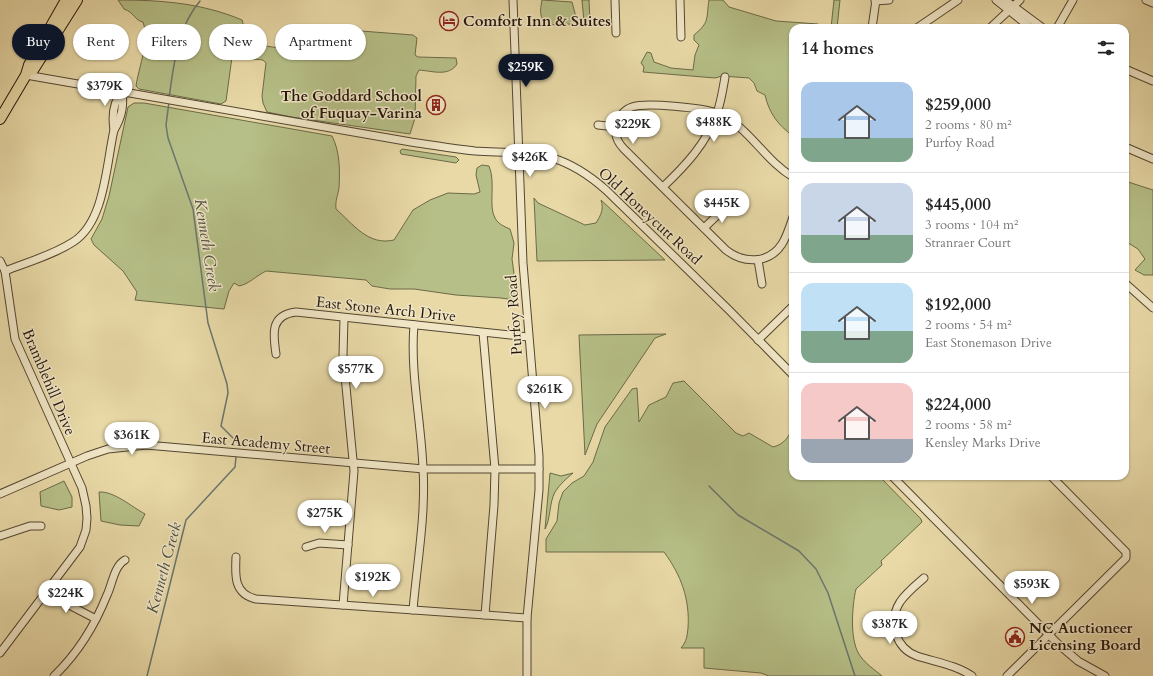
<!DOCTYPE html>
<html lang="en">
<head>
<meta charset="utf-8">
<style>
  body { margin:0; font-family:Cardo,serif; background:#f2f2f2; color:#222; height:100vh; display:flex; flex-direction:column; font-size:15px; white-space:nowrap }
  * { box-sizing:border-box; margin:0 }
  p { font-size:13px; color:#767676 }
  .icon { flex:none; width:22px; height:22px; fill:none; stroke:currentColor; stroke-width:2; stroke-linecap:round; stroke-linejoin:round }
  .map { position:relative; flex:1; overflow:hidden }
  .details { position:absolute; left:789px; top:24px; width:340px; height:456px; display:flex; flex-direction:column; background:#fff; border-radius:12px; box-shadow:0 1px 3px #0004 }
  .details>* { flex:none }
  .top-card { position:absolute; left:12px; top:24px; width:380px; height:36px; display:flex; gap:8px }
  .price { position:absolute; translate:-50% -34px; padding:0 9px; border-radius:14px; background:#fff; color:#222; font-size:13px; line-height:26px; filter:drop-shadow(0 1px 2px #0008) }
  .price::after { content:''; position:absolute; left:50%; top:24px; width:12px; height:9px; margin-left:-6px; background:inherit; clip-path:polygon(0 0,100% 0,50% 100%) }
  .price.selected { background:#111827; color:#fff }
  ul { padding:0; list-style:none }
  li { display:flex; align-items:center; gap:12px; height:100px; padding:0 12px }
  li+li { border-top:1px solid #e0e0e0 }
  li span { display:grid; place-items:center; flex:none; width:112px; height:80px; border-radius:12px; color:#555 }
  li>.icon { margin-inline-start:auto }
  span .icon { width:48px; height:48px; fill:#fffc; stroke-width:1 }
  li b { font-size:17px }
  h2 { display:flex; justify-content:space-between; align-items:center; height:48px; padding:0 12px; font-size:17px }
  .tag { padding:0 14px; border-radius:18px; background:#fff; box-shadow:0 1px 3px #0004; font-size:14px; line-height:36px }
  .tag.selected { background:#111827; color:#fff }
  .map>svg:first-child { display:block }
  .green { fill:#b6bf87; stroke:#6c6a48 }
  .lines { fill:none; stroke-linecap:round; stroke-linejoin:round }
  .stream { stroke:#6a776d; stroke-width:1.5 }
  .minor-casing { stroke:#544630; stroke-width:9 }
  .highway-casing { stroke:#231509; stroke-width:12 }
  .minor { stroke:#f0e6c6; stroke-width:7 }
  .highway { stroke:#e8d9a7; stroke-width:10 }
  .labels { text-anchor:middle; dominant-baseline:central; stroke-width:3; stroke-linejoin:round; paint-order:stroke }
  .poi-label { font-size:15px; font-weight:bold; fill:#231509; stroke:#f0e6c6; text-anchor:start }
  .street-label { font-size:15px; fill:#231509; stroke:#f0e6c6 }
  .water-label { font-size:16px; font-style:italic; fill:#4c4e43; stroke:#f0e6c6 }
</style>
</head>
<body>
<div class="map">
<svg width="1153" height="676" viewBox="0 0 1153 676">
  <rect width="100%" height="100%" fill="#e8d9a7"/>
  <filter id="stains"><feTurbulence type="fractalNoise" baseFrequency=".005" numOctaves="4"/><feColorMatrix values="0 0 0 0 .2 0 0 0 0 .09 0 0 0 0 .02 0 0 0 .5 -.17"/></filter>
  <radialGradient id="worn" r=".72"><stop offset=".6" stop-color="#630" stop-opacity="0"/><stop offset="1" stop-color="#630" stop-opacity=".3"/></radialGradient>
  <g class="green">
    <path d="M118 0C161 0 202 3 242 20 245 28 243 35 247 42 266 47 298 52 317 46L325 30 335 29 413 35 417 38 415 55 418 57 456 58 457 64C449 77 432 71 419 70L416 76 415 118 410 134 291 117 267 112 263 103 262 96 266 63 263 60 232 57 226 101 221 104 139 89 136 86C139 65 150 42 143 22 135 21 134 12 124 9Z"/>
    <path d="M542 0 572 2 577 21 571 24 547 25C539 17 540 11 542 0Z"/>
    <path d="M582 0H589L590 22H584Z"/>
    <path d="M709 0H723L729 7 776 21 818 24 823 28H793V136C778 125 769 113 765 95L757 91 754 83 749 78 722 76 715 78 643 72 644 67 641 63 647 52 651 53 654 62 671 68 693 70 695 55 699 45 694 40V35C710 22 706 19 709 0Z"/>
    <path d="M834 0H840L837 28H831Z"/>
    <path d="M134 103H144L332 136C340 151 340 171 339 188 338 195 335 201 336 209 353 224 368 246 394 240L413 210 430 200 448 193 474 194 480 192 476 175 477 168 482 165 489 166C496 182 488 206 495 218 498 224 505 227 510 229L514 243 512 259 517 295 516 302 512 304 508 299 501 298 456 295 414 289H390L372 286 366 280 266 271C256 276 249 284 239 286L234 283 229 291 224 309 135 300 137 292 123 271 94 245 91 239 102 219 109 196 128 107Z"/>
    <path d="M402 149 456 157 459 160 456 163 401 154 400 151Z"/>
    <path d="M1125 181 1153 190V275H1144L1135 270 1145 259 1138 249 1125 241Z"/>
    <path d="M534 198 538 203 585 225 596 223C601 215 604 209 601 200L665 260 537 261Z"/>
    <path d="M666 334 655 338 597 424 585 455 579 335Z"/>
    <path d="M684 381 736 433 743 436 749 433 773 447C785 444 790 436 793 424V476H879L921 519 922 522 881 561 882 565 856 589C852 606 849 643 861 657 866 664 875 670 882 676H769L761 673 704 668V648H681C687 641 687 636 688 628 690 599 681 575 664 552H546V539L557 521 559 503 563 492 572 483 584 476 593 462 605 427 632 389 637 388 639 422 649 405 666 397 673 383Z"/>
    <path d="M550 473 561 476 573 473C566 479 560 484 555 492 549 503 551 518 545 529Z"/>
    <path d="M64 481 72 497V507L59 510 41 506 40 492Z"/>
    <path d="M99 492C114 491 132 507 145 514L139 526 120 525 101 521Z"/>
  </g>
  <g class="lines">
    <g class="stream">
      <path d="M169 98C174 64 177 28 200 1"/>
      <path d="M169 102 166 125 168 138 193 209 208 323 227 384 228 393 221 426 238 443 237 446"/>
      <path d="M709 486 738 515 799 551 816 569 828 593 855 676"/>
      <path d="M147 676 186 520 235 467 236 457"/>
    </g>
    <g class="minor-casing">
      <g id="minor">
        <path d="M513 0 523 263 539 456V490L527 618V676"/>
        <path d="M615 0 616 33"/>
        <path d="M680 0 681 37"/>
        <path d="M996 0 1031 28"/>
        <path d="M1005 0 1043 28"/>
        <path d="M1146 0 1153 3"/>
        <path d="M875 1 889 0"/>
        <path d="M872 28 876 0"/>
        <path d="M917 28 958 0"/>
        <path d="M990 28 1020 0"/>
        <path d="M1057 28 1073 0"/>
        <path d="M1125 69 1153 81"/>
        <path d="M26 75 411 142C433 145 454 149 475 151 534 154 559 149 606 190L729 310 793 375"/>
        <path d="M598 125 616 127"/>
        <path d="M114 130C121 119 124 105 122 92"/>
        <path d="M1125 147 1153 159"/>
        <path d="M793 177C763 159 749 126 717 113 703 108 646 102 632 107 625 109 619 116 617 124 614 133 617 142 624 149L726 250C744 264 769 264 782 244 787 236 790 226 793 217"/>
        <path d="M663 187C685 166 707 143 717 113 721 102 723 89 725 77"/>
        <path d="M704 228 727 206"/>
        <path d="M758 260 762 284"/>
        <path d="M0 261 5 271 15 339 82 488 86 506 87 518 86 530 80 547 0 653"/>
        <path d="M5 271C28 262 53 255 73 242 105 222 106 165 114 130 112 117 113 102 122 92"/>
        <path d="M1125 283 1153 308"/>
        <path d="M483 333 495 469 494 505 485 615"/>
        <path d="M758 340 793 306"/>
        <path d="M276 354C273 334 270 315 296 312L528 337"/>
        <path d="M892 476 1057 643 1078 661 1105 676"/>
        <path d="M0 494 87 456 108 449 146 445 424 469H539"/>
        <path d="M0 536 30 526H41"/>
        <path d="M306 547 319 543 348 545"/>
        <path d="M236 557C235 576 234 594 256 599L527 618"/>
        <path d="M924 578C916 585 906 593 900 602 888 621 895 648 917 656 935 662 956 665 972 676"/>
        <path d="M49 589 71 606 96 619"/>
        <path d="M343 605 354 471 343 355 344 318"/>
        <path d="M413 610C417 563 426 515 423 468 421 420 410 372 414 325"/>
        <path d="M54 676C77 654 95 625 107 595 112 585 114 566 125 560"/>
        <path d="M1007 676 1126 558V552L1122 548 1051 476"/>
      </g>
    </g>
    <g class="highway-casing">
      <g id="highway">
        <path d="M33 70 77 0"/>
        <path d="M0 119 26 75 29 65 66 0"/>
      </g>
    </g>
    <use href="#minor" class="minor"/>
    <use href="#highway" class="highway"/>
  </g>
  <defs>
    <g id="hotel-ring" transform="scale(1)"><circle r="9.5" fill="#f0e6c6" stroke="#8f2418" stroke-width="1.5"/><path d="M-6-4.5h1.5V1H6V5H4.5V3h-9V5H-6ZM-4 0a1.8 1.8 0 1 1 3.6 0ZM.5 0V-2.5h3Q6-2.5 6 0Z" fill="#8f2418"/></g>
    <g id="building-ring" transform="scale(1)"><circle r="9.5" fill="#f0e6c6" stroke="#8f2418" stroke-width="1.5"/><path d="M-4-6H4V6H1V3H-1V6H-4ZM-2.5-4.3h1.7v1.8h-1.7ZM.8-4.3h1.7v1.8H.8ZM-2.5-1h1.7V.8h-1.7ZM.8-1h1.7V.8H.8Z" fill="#8f2418"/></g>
    <g id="civic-ring" transform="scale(1)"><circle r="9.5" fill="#f0e6c6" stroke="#8f2418" stroke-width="1.5"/><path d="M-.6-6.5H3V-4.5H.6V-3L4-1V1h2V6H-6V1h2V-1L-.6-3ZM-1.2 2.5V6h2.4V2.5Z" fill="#8f2418"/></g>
  </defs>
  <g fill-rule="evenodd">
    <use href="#hotel-ring" x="449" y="21"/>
    <use href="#building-ring" x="436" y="105"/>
    <use href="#civic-ring" x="1015" y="637"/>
  </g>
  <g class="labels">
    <g class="poi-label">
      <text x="463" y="21">Comfort Inn &amp; Suites</text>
      <text x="422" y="96" text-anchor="end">The Goddard School<tspan x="422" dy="17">of Fuquay-Varina</tspan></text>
      <text x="1029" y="628">NC Auctioneer<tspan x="1029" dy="17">Licensing Board</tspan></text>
    </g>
    <g class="street-label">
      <text transform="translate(650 216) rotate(43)">Old Honeycutt Road</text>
      <text transform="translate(386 309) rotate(6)">East Stone Arch Drive</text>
      <text transform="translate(514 315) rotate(-94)">Purfoy Road</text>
      <text transform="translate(49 382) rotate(67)">Bramblehill Drive</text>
      <text transform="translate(266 443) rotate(5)">East Academy Street</text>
    </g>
    <g class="water-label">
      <text transform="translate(207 245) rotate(81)">Kenneth Creek</text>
      <text transform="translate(164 568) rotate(-75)">Kenneth Creek</text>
    </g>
  </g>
  <rect width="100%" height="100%" filter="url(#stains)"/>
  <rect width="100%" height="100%" fill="url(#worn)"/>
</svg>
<b class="price selected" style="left:526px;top:88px">$259K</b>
<b class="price" style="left:105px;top:107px">$379K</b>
<b class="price" style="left:714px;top:143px">$488K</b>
<b class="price" style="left:633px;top:145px">$229K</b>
<b class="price" style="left:530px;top:178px">$426K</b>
<b class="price" style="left:722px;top:224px">$445K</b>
<b class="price" style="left:356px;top:390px">$577K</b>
<b class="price" style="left:545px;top:410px">$261K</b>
<b class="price" style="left:132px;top:456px">$361K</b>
<b class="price" style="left:325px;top:534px">$275K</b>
<b class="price" style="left:373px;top:598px">$192K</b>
<b class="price" style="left:1032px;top:605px">$593K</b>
<b class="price" style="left:66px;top:614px">$224K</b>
<b class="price" style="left:890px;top:645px">$387K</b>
<div class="top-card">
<a class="tag selected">Buy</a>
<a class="tag">Rent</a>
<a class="tag">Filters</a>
<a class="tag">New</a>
<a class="tag">Apartment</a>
</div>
<section class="details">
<h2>14 homes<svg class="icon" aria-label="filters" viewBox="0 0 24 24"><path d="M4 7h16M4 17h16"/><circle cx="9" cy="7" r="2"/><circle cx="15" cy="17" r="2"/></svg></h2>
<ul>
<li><span style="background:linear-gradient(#a9c7e8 70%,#7fa58c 0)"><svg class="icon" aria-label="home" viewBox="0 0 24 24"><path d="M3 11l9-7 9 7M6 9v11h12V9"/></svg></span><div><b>$259,000</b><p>2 rooms · 80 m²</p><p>Purfoy Road</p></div></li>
<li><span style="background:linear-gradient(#c9d6e8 65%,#7fa58c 0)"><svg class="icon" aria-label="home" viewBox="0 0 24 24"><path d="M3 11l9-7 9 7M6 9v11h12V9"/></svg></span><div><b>$445,000</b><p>3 rooms · 104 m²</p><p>Stranraer Court</p></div></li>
<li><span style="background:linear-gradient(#bfe0f5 60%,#7fa58c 0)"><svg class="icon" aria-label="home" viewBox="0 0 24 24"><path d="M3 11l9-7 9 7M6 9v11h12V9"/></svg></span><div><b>$192,000</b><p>2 rooms · 54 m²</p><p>East Stonemason Drive</p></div></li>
<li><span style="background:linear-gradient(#f6c9c9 70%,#9aa5b1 0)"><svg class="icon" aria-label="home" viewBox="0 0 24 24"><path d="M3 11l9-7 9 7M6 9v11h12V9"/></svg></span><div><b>$224,000</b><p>2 rooms · 58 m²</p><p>Kensley Marks Drive</p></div></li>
</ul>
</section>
</div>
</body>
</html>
